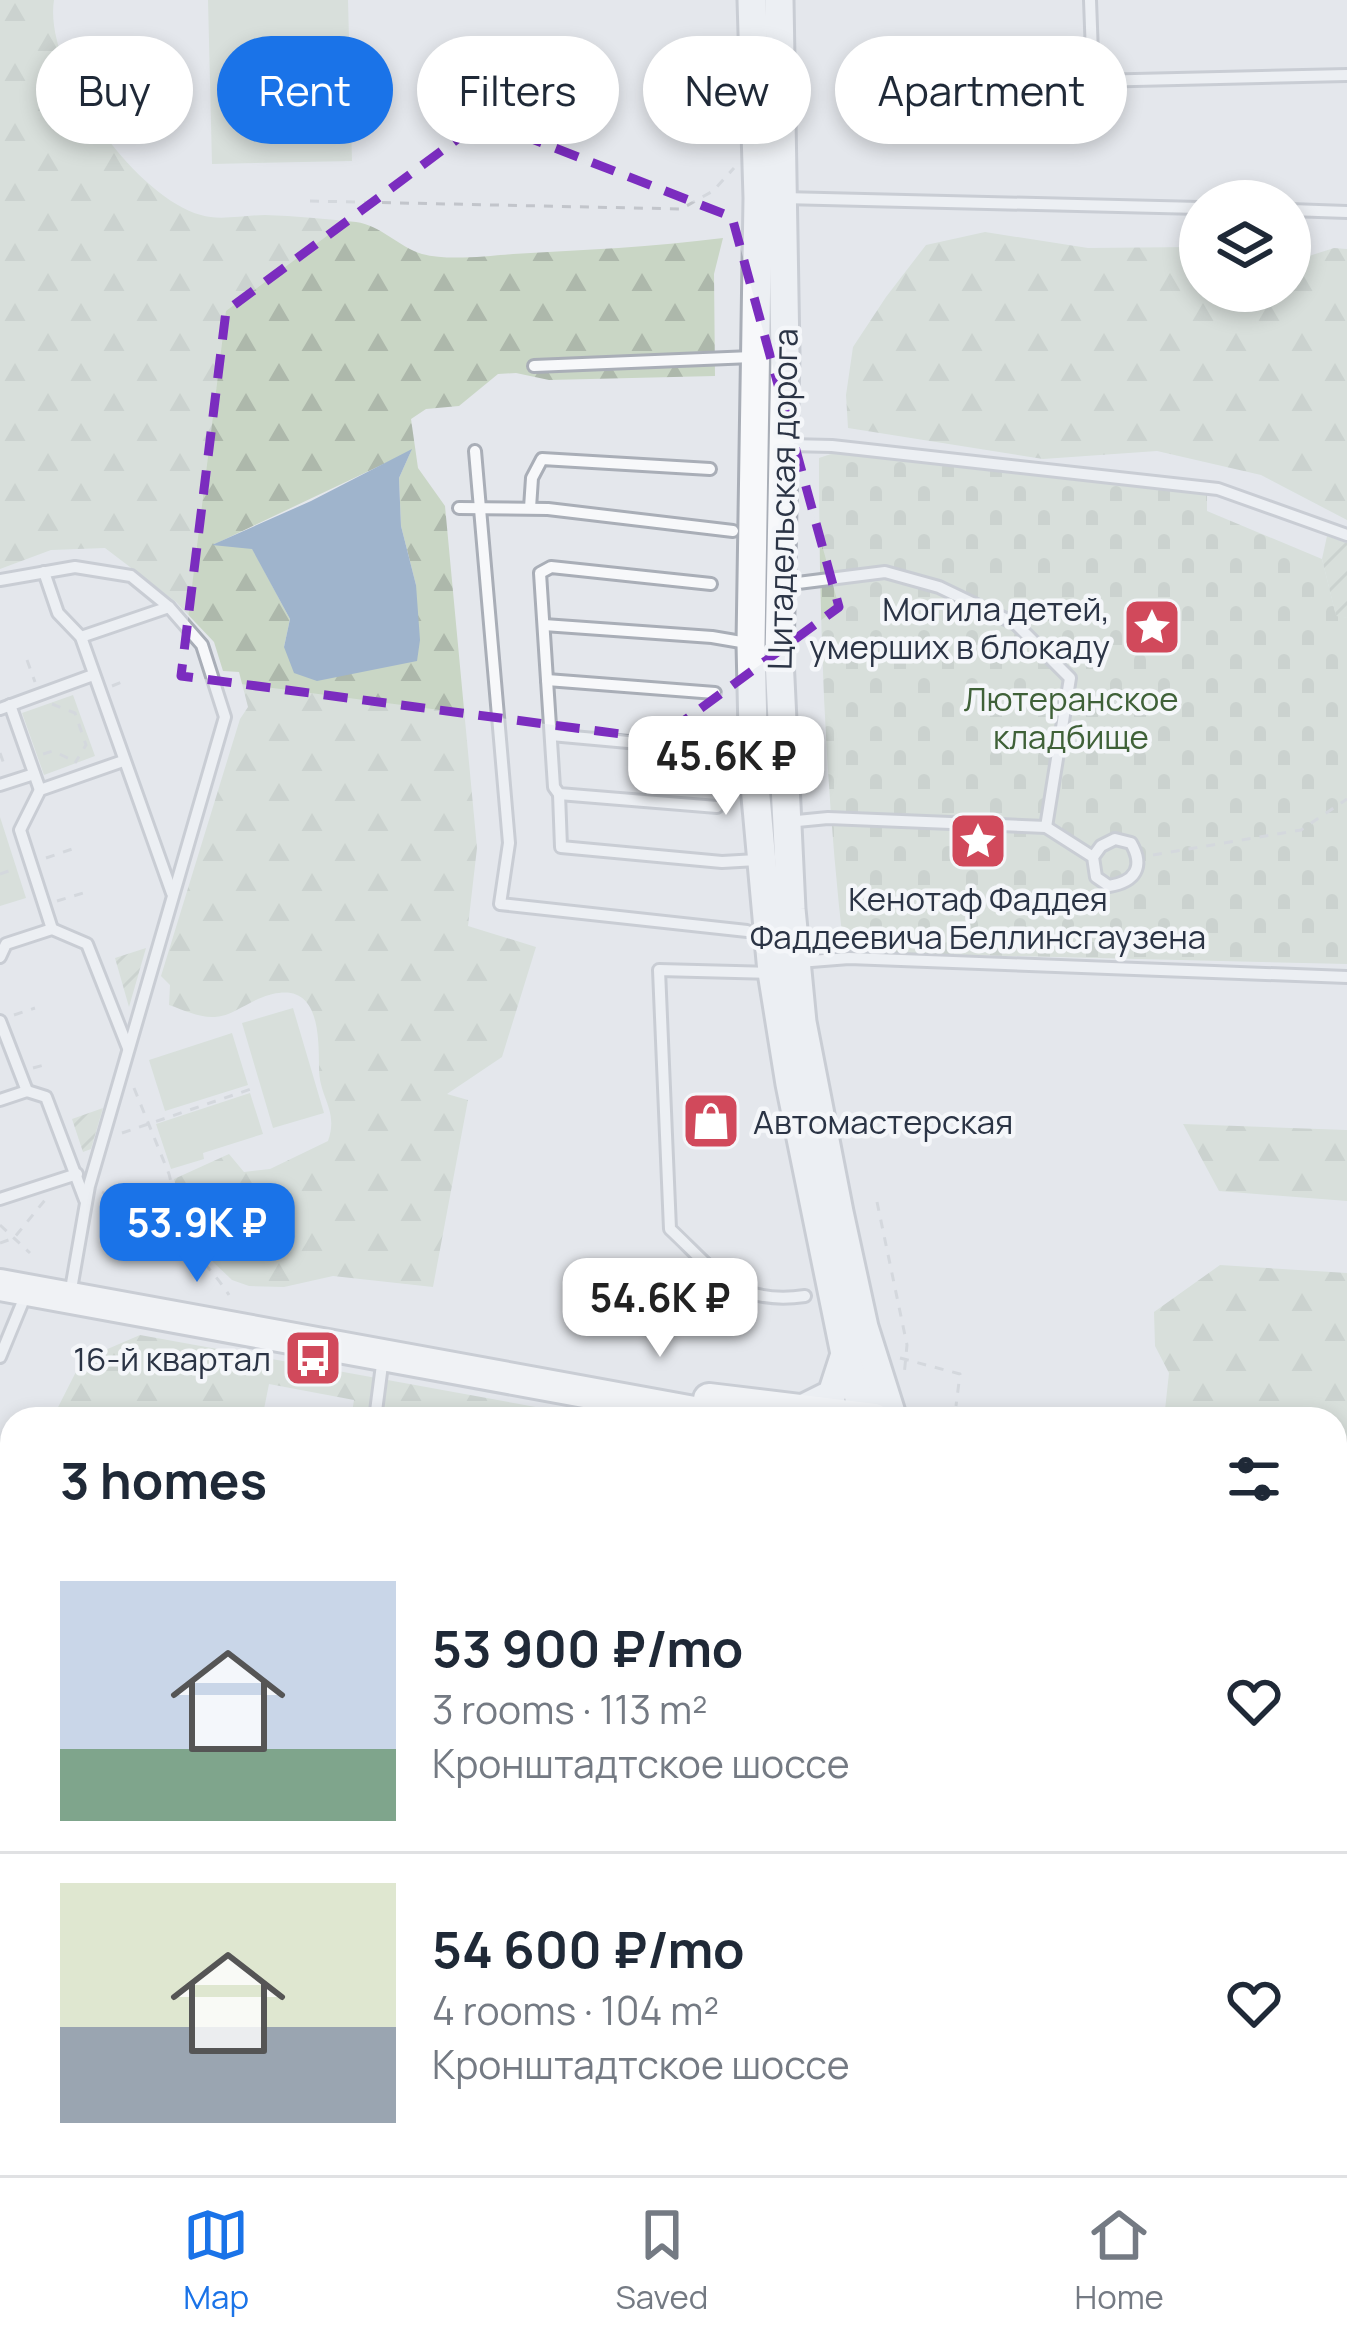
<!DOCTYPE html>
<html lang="en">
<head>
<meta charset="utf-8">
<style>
  body { margin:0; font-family:Manrope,sans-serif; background:#f2f2f3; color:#1f2937; height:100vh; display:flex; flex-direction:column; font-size:45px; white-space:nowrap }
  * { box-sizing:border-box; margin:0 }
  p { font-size:39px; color:#747a83 }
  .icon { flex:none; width:66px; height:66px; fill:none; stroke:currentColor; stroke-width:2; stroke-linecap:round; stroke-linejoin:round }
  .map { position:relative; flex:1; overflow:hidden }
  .panel { position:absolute; left:0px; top:1407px; width:1347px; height:768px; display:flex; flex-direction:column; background:#fff; border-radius:36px 36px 0 0; box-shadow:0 6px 18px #0003 }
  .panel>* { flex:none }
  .banner { position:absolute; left:36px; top:36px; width:1275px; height:108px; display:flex; gap:24px }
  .tools { position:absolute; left:1179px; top:180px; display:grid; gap:24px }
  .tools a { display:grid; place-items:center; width:132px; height:132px; border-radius:50%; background:#fff; box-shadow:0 6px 18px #0003; font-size:60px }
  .price { position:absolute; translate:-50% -102px; padding:0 27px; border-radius:24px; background:#fff; color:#222; font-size:39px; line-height:78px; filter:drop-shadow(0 3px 6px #0008) }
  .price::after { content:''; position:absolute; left:50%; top:72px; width:36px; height:27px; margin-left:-18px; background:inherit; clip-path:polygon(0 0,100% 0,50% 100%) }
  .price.active { background:#1a73e8; color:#fff }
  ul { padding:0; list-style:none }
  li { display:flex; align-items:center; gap:36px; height:300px; padding:0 60px }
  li+li { border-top:3px solid #e0e1e3 }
  li span { display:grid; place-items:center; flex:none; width:336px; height:240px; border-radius:0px; color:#555 }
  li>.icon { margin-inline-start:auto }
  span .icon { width:144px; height:144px; fill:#fffc; stroke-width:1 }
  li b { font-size:51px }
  h2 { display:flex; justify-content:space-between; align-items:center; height:144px; padding:0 60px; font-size:51px }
  .chip { padding:0 42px; border-radius:54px; background:#fff; box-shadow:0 6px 18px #0003; font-size:42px; line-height:108px }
  .chip.active { background:#1a73e8; color:#fff }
  .dock { display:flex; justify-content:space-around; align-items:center; height:168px; border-top:3px solid #e0e1e3; background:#fff; font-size:33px; color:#747a83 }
  .dock a { display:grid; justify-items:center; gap:6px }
  .dock .active { color:#1a73e8 }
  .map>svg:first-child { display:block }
  .green { fill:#c9d6c5 }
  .forest { fill:url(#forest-firs); fill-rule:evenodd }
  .cemetery { fill:url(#cemetery-stones) }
  .garden { fill:url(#garden-furrows) }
  .water { fill:#9fb4cc }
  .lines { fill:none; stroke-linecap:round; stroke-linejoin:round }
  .service-casing { stroke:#a9aeb7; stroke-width:16 }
  .tertiary-casing { stroke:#a9aeb7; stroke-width:33 }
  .secondary-casing { stroke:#a9aeb7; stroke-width:36 }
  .path { stroke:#c2c5cb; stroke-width:3; stroke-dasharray:9 9; stroke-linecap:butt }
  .service { stroke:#f7f8fa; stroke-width:10 }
  .tertiary { stroke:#f7f8fa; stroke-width:27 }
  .secondary { stroke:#fff; stroke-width:30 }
  .marked { fill:none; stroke:#7b2cbf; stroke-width:9; stroke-dasharray:24 15; stroke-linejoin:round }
  .labels { text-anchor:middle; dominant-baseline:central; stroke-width:9; stroke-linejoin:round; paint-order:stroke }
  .street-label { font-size:33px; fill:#2b3445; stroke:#f4f6f9 }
  .poi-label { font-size:33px; fill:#2b3445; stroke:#f4f6f9; text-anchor:end }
  .park-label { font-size:33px; fill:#3f6138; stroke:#f4f6f9 }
</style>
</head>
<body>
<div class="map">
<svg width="1347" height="2175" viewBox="0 0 1347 2175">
  <defs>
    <pattern id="forest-firs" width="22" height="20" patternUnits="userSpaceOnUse" patternTransform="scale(3)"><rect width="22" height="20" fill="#c9d6c5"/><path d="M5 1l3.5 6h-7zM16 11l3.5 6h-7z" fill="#adb8ab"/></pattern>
    <pattern id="cemetery-stones" width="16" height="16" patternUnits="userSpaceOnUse" patternTransform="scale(3)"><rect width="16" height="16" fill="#c9d6c5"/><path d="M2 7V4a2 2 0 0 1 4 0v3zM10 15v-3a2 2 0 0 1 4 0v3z" fill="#adb8ab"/></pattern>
    <pattern id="garden-furrows" width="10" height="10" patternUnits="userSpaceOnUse" patternTransform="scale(3)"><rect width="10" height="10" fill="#c9d6c5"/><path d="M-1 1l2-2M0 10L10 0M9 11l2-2" fill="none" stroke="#adb8ab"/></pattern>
  </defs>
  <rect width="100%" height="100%" fill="#e4e7ec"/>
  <g class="green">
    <path d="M208 0H348L352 161 212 164Z"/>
    <path d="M73 695 95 756 44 775 22 713Z"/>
    <path d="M0 817 26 898 0 906Z"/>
    <path d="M293 1008 324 1113 273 1128 242 1023Z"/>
    <path d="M232 1033 248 1085 165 1111 149 1060Z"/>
    <path d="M250 1093 263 1134 203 1153 204 1159 171 1169 156 1124Z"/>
  </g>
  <g class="forest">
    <path d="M0 0H54C43 69 135 197 201 215 219 221 245 215 265 215 295 216 326 219 356 222 380 225 399 247 422 254 448 261 486 256 513 254 584 250 653 247 723 238L714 274 715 376 549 380 516 373 498 374 459 406 426 409 411 419 418 468 445 506 477 848 468 926 536 947 502 1057 447 1094 468 1100 433 1287 333 1276 284 1287 249 1286 232 1280 190 1240 174 1179 229 1154 244 1172 270 1169 328 1141C339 1110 319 1098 319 1068 319 1026 317 974 258 999 244 1005 230 1016 215 1017 199 1018 184 1010 169 1005L170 985 161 976 240 719 248 707 239 672 223 671 214 642 176 602 105 548 51 550 0 569ZM411 451 399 478 401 526 416 585 284 647 290 619 252 548 215 544Z"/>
    <path d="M985 232 1088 248 1192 247 1200 258V291H1290V262L1334 248 1347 249V520L1261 475 1157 451 1043 459 848 428 846 395 853 347 886 297 926 245Z"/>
    <path d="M1183 1124 1347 1130V1201L1219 1191Z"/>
    <path d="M1220 1265 1347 1273V1463L1335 1461V1419H1164L1169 1373 1155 1346 1154 1312Z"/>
    <path d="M140 1335 602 1419H351L354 1400 269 1384 262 1419H52L82 1360Z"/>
    <path d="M1335 1551 1347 1553V2175H0V2063L12 2065V2163H1335Z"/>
    <path d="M12 1561V1985L0 1983V1626Z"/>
  </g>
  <path class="cemetery" d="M832 446 1207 493V511L1322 559 1336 615 1347 618V964L844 952C825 788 819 623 819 458L831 454Z"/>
  <g class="garden">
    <path d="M1327 536 1347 543V618L1336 616 1322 559Z"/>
    <path d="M146 948 129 1007 115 958Z"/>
    <path d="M103 1108 91 1149 83 1152 72 1119Z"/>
  </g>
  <path class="water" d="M412 449 399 478 401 526 416 585 420 640 417 661 317 681 294 673 284 647 290 619 252 549 212 545 311 501Z"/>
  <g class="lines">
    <g class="service-casing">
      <g id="service">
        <path d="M1090 0 1093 81 1347 75"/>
        <path d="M783 198 1200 208"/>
        <path d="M1290 210 1347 212"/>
        <path d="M534 366 752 357"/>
        <path d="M788 445 832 446 1218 489 1347 535"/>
        <path d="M475 451 509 843 500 904 747 931"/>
        <path d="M459 508 548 509 733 531"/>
        <path d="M530 508 532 478 542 459 710 469"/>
        <path d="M44 572 58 613 81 637 172 893"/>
        <path d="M0 580 75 567 131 576 169 607 202 645 225 717 89 1186 70 1295"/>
        <path d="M711 584 551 567 540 573 554 787 559 794 717 807"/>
        <path d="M782 585 885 572 939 587 1016 624 1070 678 1046 827 828 818 787 822"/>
        <path d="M544 625 712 637 747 643"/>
        <path d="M81 637 169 607"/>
        <path d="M547 680 715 693"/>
        <path d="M10 705 40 790"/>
        <path d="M0 709 93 675"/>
        <path d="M551 735 716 750"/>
        <path d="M0 785 34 774"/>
        <path d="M559 794 561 847 722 862 757 860"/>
        <path d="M1046 827 1093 857 1096 877 1109 886C1135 882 1145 867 1131 843L1115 839 1101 846 1093 857"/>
        <path d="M52 929 20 830 40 790 123 761"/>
        <path d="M0 957 6 944 52 929 87 944 128 1048"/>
        <path d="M799 962 849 958 1347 977"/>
        <path d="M769 973 659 970 670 1229C716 1272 736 1306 805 1296"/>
        <path d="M0 1021 27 1091"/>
        <path d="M0 1100 27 1091 46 1097 85 1200"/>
        <path d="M0 1199 77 1174"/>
        <path d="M0 1357 26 1294"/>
        <path d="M375 1419 383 1357"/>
      </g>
    </g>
    <g class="tertiary-casing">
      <g id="tertiary">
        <path d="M752 0 758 198 751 644 754 775 772 972 790 1084 845 1354 866 1419"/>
        <path d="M779 0 785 354 779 658 791 909 802 1022 839 1212 864 1327 893 1419"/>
        <path d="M800 1410 832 1394 845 1354"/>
      </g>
    </g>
    <g class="secondary-casing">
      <g id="secondary">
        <path d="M0 1285 732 1419"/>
        <path d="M709 1399 874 1419"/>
        <path d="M1335 1501 1347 1503"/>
        <path d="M1335 1530 1347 1533"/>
      </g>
    </g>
    <g class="path">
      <path d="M310 201 681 209 713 191 734 168"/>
      <path d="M27 660 35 682"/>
      <path d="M112 686 124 681"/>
      <path d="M52 704 75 713 86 745 75 763"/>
      <path d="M0 753 5 767"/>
      <path d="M43 754 53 751 72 760"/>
      <path d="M1153 855 1301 830 1347 799"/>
      <path d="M46 858 78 847"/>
      <path d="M0 874 14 869"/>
      <path d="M57 901 83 893"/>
      <path d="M14 1015 35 1008"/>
      <path d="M33 1068 44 1065"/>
      <path d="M134 1088 169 1174 186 1243"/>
      <path d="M122 1133 251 1089"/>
      <path d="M102 1192C152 1214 199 1249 229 1295"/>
      <path d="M877 1202 907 1345 904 1376"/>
      <path d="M0 1225 30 1253"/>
      <path d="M0 1243 14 1238 45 1200"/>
      <path d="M900 1358 960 1374 956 1406"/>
      <path d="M927 1416 929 1400"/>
    </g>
    <use href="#service" class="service"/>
    <use href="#tertiary" class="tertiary"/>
    <use href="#secondary" class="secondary"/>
  </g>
  <path d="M0 0H1347V2175H0ZM483 120 732 217 839 607 659 739 181 676 226 311Z" fill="#e4e7ec" fill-opacity=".55" fill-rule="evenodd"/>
  <path class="marked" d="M483 120 732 217 839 607 659 739 181 676 226 311Z"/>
  <defs>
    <g id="sight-square" transform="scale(3)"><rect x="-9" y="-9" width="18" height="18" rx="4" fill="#d1495b" stroke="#f4f6f9"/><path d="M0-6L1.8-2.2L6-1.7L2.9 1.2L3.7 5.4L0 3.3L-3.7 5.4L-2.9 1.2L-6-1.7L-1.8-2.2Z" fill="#fff"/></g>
    <g id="shop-square" transform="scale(3)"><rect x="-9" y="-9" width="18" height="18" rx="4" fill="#d1495b" stroke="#f4f6f9"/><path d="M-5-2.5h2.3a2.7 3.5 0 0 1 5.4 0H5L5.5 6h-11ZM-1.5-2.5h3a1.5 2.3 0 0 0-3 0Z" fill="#fff"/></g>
    <g id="bus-square" transform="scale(3)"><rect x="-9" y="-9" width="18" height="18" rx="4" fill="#d1495b" stroke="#f4f6f9"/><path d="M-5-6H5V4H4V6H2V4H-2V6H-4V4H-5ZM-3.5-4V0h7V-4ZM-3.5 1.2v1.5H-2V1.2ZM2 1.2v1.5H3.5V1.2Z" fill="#fff"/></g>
  </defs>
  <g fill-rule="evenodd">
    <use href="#sight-square" x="1152" y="627"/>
    <use href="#sight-square" x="978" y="841"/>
    <use href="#shop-square" x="711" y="1121"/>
    <use href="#bus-square" x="313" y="1358"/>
  </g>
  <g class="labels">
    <g class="street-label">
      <text transform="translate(782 499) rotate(-89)">Цитадельская дорога</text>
    </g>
    <g class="poi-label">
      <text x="1110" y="608">Могила детей,<tspan x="1110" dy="38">умерших в блокаду</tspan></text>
      <text x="978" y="898" text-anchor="middle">Кенотаф Фаддея<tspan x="978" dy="38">Фаддеевича Беллинсгаузена</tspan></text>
      <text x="753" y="1121" text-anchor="start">Автомастерская</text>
      <text x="271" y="1358">16-й квартал</text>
    </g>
    <g class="park-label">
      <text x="1071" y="698">Лютеранское<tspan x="1071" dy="38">кладбище</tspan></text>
    </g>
  </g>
</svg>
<div class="tools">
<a><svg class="icon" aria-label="layers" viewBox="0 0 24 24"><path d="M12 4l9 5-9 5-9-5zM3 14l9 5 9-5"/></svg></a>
</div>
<b class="price" style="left:726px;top:818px">45.6K ₽</b>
<b class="price active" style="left:197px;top:1285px">53.9K ₽</b>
<b class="price" style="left:660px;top:1360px">54.6K ₽</b>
<div class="banner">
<a class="chip">Buy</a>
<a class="chip active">Rent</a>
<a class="chip">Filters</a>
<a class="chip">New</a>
<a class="chip">Apartment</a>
</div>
<section class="panel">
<h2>3 homes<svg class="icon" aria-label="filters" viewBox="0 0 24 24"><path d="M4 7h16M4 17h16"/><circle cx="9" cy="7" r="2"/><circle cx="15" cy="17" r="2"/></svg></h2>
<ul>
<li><span style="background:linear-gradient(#c9d6e8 70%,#7fa58c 0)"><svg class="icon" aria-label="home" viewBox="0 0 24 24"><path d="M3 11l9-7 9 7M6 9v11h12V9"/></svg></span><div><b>53 900 ₽/mo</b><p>3 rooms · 113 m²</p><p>Кронштадтское шоссе</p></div><svg class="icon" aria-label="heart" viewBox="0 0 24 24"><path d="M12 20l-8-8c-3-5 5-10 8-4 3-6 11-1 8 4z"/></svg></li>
<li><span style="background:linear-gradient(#dfe7d0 60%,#9aa5b1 0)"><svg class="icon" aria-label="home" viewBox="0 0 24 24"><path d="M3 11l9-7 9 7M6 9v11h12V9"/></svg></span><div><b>54 600 ₽/mo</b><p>4 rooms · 104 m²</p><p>Кронштадтское шоссе</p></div><svg class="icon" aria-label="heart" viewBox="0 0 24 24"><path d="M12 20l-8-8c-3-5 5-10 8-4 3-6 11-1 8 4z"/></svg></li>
</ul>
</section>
</div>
<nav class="dock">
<a class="active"><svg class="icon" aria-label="map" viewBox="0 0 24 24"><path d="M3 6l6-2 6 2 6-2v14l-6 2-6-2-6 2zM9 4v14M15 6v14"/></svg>Map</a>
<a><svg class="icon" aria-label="saved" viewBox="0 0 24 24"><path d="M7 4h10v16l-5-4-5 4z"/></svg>Saved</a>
<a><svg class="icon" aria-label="home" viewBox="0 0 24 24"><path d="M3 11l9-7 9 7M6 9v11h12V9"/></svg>Home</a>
</nav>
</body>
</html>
